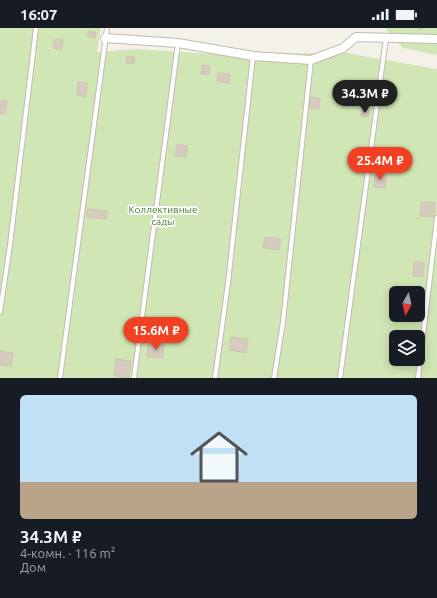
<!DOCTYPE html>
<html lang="ru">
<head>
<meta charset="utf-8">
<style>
  body { margin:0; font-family:Ubuntu,sans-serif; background:#242831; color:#f1f3f6; height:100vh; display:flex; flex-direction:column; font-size:15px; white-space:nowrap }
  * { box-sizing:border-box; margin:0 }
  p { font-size:13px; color:#9ea1a6 }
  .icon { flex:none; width:22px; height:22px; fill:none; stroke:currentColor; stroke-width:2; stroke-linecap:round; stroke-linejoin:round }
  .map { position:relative; height:350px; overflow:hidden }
  .side { display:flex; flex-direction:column; background:#171b24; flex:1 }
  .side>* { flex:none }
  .needle { width:26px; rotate:188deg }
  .tools { position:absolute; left:389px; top:258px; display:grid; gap:8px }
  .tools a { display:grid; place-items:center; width:36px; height:36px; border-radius:6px; background:#171b24; box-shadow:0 2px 10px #0003; font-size:20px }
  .price { position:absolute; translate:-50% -34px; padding:0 9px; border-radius:14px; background:#f24022; color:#fff; font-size:13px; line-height:26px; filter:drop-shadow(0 1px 2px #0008) }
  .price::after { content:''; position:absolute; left:50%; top:24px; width:12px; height:9px; margin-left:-6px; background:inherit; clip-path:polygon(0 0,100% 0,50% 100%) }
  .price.selected { background:#222; color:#fff }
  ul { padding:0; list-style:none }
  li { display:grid; align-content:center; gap:8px; height:212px; padding:0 20px }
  li span { display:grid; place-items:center; height:124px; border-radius:6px; color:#555 }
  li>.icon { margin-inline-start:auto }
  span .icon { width:72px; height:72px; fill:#fffc; stroke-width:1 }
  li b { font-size:17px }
  .status { display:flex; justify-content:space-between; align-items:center; height:28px; padding:0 20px; background:#171b24; direction:ltr }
  .status svg { height:11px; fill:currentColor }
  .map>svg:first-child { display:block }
  .green { fill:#d0e6b4; fill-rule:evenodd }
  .building { fill:#d5ccbf; stroke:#d0c4b2 }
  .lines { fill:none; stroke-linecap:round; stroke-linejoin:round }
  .lane-casing { stroke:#c2bbaf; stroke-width:6 }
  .street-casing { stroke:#c2bbaf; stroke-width:10 }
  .path { stroke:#c0b49e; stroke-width:1.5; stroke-dasharray:2 2; stroke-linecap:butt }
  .lane { stroke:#fff; stroke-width:4 }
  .street { stroke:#fff; stroke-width:8 }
  .labels { text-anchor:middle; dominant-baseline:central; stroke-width:3.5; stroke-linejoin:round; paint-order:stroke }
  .park-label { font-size:10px; fill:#4a782c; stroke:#fff }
</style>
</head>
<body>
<div class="status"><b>16:07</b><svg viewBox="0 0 49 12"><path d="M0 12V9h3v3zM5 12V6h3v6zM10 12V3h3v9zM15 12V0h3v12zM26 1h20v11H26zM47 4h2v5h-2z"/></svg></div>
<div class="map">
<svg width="437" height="350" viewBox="0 0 437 350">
  <rect width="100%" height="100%" fill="#f4f1e9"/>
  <g class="green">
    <path d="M0 0H101L97 24 137 21 213 26 346 25 437 41V350H0ZM396 265H418V287H396ZM396 309H418V331H396Z"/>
    <path d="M385 0H437V27L403 20Z"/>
  </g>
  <g class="building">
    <path d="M88 3 96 4 95 10 87 8Z"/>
    <path d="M55 11 63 12 62 22 53 20Z"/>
    <path d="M127 28 135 29 134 36 126 35Z"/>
    <path d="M202 37 210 38 209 47 201 46Z"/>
    <path d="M218 45 230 46 229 55 217 53Z"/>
    <path d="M78 54 87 55 86 69 77 67Z"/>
    <path d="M310 69 320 70 319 81 309 80Z"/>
    <path d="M0 73H7L5 86H0Z"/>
    <path d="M362 82 369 83 368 89 361 88Z"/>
    <path d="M177 116 188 118 186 129 175 128Z"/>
    <path d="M375 146 387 147 385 160 374 159Z"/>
    <path d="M421 174 435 175 434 189 420 188Z"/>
    <path d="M87 181 107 183 106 191 87 189Z"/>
    <path d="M265 209 281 211 279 222 263 220Z"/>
    <path d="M414 234 424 235 423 249 413 248Z"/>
    <path d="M163 301 178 303 176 315 161 313Z"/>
    <path d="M231 309 248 311 246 325 229 322Z"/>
    <path d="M148 316 164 317 163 330 147 329Z"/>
    <path d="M0 323 13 325 11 338 0 337Z"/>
    <path d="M116 331 131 333 129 350 114 348Z"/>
  </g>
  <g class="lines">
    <g class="lane-casing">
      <g id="lane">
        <path d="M0 284 10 217 36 0"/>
        <path d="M60 350 107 0"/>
        <path d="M134 350 178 15"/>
        <path d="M215 350 228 255 253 28"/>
        <path d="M274 350 283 294 311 32"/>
        <path d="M340 350 386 10"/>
        <path d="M418 350 437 190"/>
      </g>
    </g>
    <g class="street-casing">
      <path id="street" d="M105 10 178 15 253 28 311 32 343 20 356 9 437 11"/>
    </g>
    <path class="path" d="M419 1 424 0"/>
    <use href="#lane" class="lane"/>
    <use href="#street" class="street"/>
  </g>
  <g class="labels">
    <g class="park-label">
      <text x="163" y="181">Коллективные<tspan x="163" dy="12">сады</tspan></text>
    </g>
  </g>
</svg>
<div class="tools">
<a><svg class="needle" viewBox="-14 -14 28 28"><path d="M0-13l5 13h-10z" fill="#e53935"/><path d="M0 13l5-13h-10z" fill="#9ea1a6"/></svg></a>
<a><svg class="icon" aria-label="layers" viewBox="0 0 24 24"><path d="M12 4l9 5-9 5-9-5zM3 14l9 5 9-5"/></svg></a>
</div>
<b class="price selected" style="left:365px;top:86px">34.3M ₽</b>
<b class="price" style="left:380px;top:153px">25.4M ₽</b>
<b class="price" style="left:156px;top:323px">15.6M ₽</b>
</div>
<section class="side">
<ul>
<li><span style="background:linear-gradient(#bfe0f5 70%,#b9a48a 0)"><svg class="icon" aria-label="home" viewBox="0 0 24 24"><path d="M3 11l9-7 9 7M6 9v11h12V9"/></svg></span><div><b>34.3M ₽</b><p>4-комн. · 116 m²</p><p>Дом</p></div></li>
</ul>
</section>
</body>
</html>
